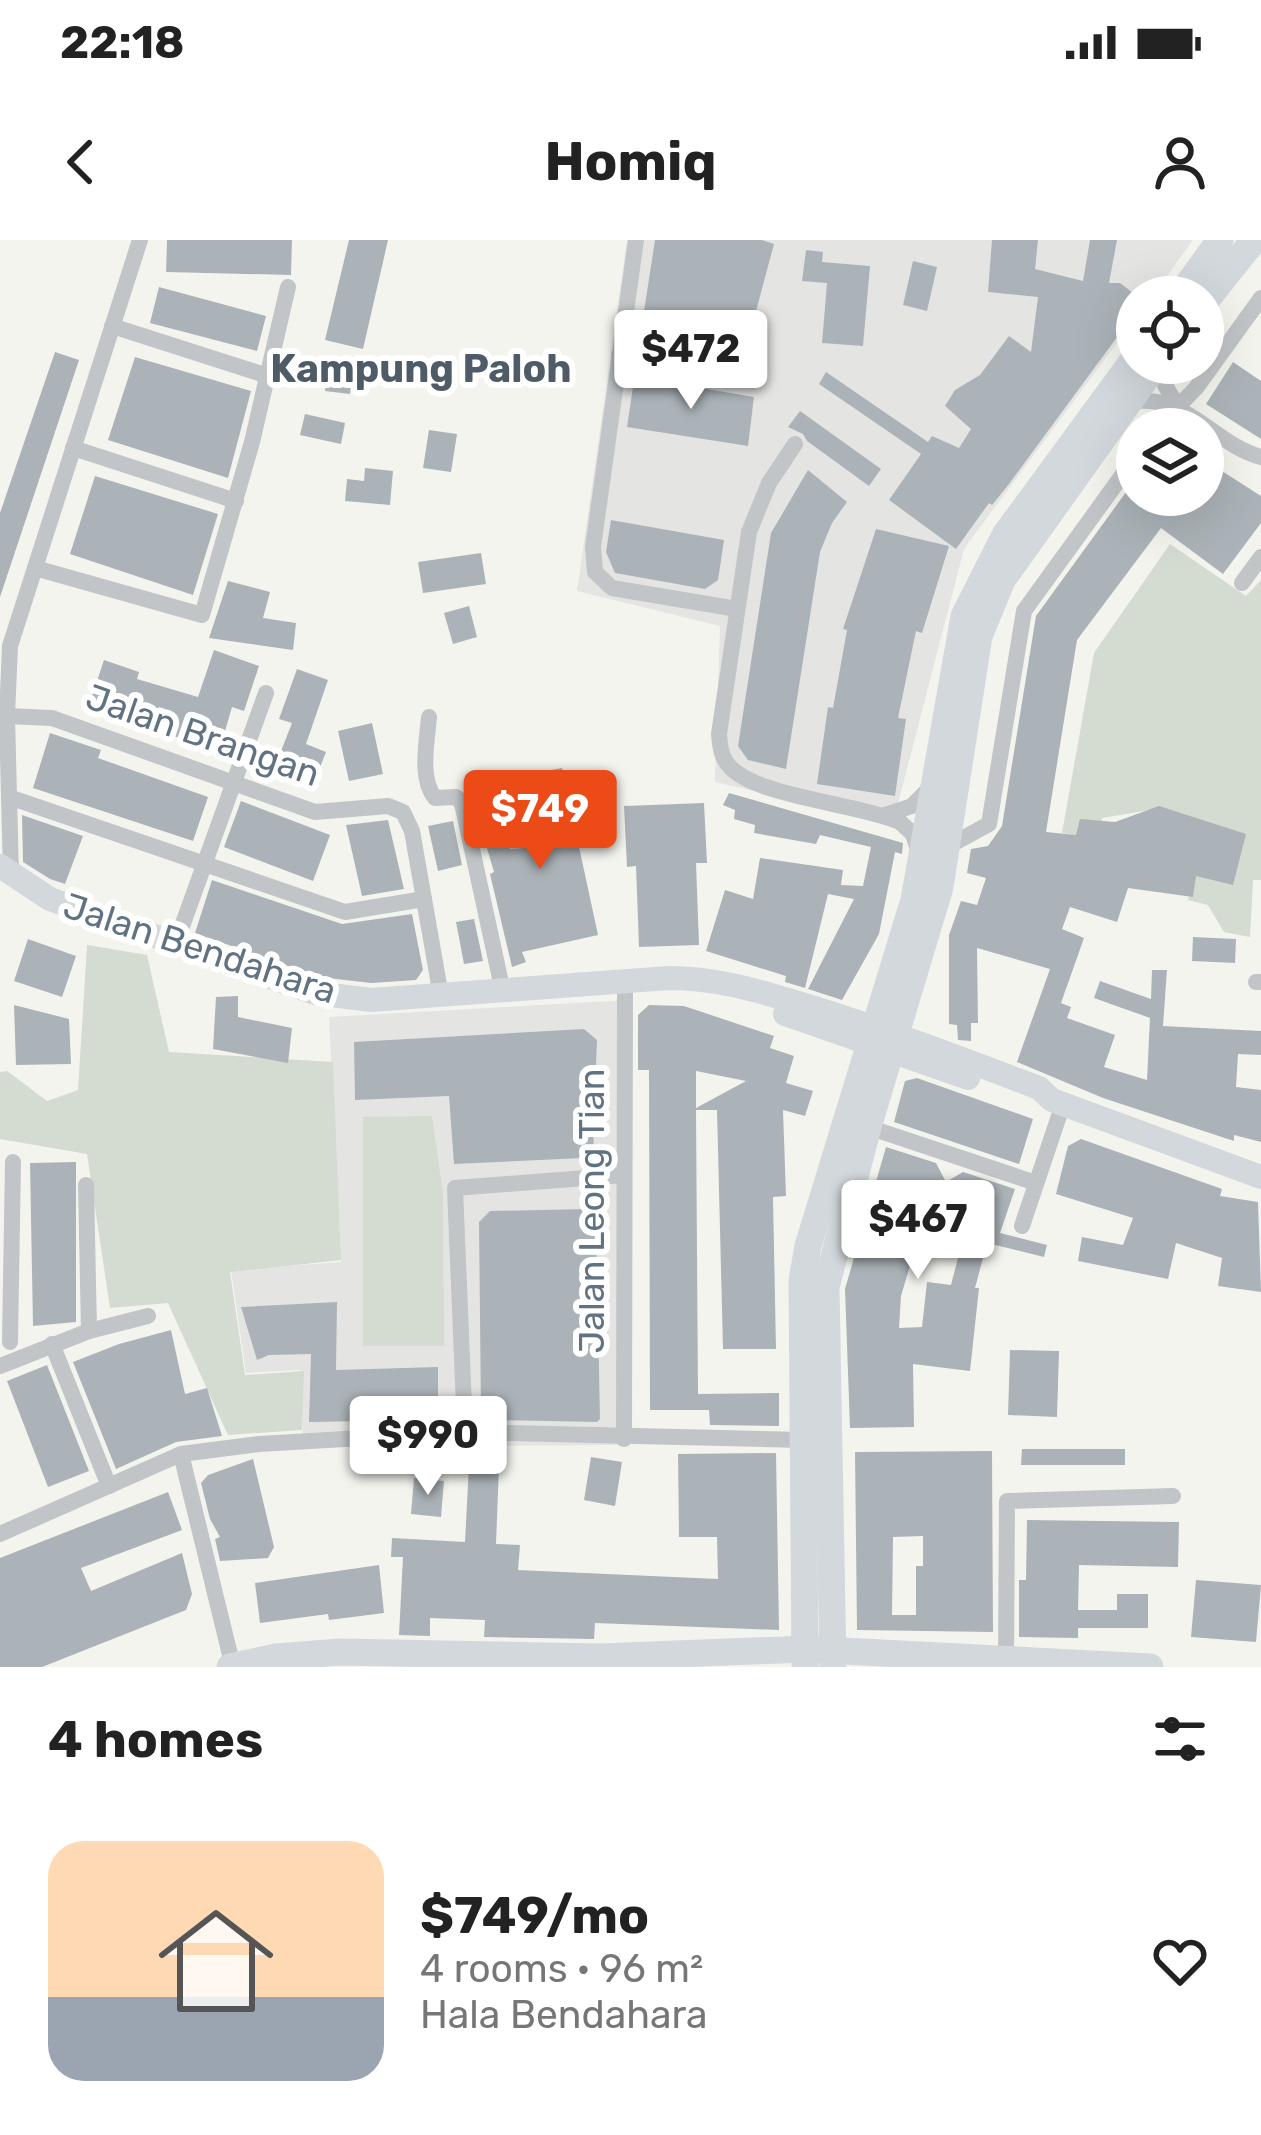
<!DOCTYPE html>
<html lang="en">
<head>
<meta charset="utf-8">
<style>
  body { margin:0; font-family:Rubik,sans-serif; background:#f6f6f6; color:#222; height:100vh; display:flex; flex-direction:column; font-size:45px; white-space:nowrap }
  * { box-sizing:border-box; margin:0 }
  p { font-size:39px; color:#767676 }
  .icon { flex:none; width:66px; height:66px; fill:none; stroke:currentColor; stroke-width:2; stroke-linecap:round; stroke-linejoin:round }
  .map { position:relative; height:1427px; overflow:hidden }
  .details { display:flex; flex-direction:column; background:#fff; flex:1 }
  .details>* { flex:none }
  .controls { position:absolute; left:1116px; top:36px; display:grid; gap:24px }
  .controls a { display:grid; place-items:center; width:108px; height:108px; border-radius:50%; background:#fff; box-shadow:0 12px 48px #0002; font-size:60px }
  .price { position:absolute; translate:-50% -102px; padding:0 27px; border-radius:12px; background:#fff; color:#222; font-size:39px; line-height:78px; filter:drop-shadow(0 3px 6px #0008) }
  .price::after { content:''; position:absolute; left:50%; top:72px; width:36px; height:27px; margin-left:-18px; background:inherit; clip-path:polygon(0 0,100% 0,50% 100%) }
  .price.current { background:#ec4b17; color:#fff }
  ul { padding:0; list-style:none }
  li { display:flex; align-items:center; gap:36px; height:300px; padding:0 48px }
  li span { display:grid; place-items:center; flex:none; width:336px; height:240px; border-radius:36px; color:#555 }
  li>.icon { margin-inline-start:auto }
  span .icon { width:144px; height:144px; fill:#fffc; stroke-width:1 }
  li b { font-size:51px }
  h2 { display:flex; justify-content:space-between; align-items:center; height:144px; padding:0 48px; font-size:51px }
  .status { display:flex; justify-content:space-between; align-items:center; height:84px; padding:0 60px; background:#fff; direction:ltr }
  .status svg { height:33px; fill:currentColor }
  header { display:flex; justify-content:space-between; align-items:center; height:156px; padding:0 48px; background:#fff; font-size:54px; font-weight:700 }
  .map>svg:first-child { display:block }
  .built { fill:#e4e5e3 }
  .green { fill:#d4dbd0 }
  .building { fill:#abb3b8; fill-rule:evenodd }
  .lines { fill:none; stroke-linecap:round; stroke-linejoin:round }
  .street { stroke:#c1c5c8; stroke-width:16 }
  .secondary { stroke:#d2d8dc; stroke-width:24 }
  .primary { stroke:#d2d8dc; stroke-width:27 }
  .labels { text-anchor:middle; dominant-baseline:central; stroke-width:12; stroke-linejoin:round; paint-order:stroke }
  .street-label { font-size:36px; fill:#617382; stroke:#fff }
  .neighbourhood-label { font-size:39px; font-weight:bold; fill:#4f5c67; stroke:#fff }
</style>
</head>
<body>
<div class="status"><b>22:18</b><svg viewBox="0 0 49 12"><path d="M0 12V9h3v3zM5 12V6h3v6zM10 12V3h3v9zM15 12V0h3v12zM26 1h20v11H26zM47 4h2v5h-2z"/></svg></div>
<header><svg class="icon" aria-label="back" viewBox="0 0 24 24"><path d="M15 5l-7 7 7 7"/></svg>Homiq<svg class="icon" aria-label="person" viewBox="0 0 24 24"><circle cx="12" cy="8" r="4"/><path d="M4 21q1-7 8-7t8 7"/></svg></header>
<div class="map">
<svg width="1261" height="1427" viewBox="0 0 1261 1427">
  <rect width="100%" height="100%" fill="#f4f4ef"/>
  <g class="built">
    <path d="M627 0H1193L1152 57H1137V76L964 309 893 583 715 542 720 386 577 351Z"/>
    <path d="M628 760 627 1205 303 1207 301 1130 246 1133 231 1030 341 1022 329 777Z"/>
  </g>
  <g class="green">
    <path d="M1170 304 1246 356 1261 340V640H1253L1250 697 1224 692 1208 665 1188 660 1206 582 1156 569 1102 578 1099 599 1062 593 1094 413Z"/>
    <path d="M87 705 147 715 169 812 333 822 341 1020 230 1032 245 1135 304 1131 302 1190 228 1195 168 1063 110 1068 87 914 0 899V832L7 831 47 861 78 850Z"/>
    <path d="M432 876 443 954 444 1106H363V877Z"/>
  </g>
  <g class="building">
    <path d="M167 0H292L291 35 166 32Z"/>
    <path d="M349 0H388L363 109 325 100Z"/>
    <path d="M655 0H762L774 4 755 75 766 78 761 119 653 103 641 91Z"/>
    <path d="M992 0H1038L1035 29 1083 41 1090 0H1117L1109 43H1120L1137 56V70L1009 244 992 265 989 263 956 309 889 260 921 214 819 144 826 132 928 202 932 196 959 208 971 189 945 166 955 150 980 135 1009 96 1031 112 1038 57 988 52Z"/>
    <path d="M806 10 823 12 822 22 870 26 863 106 822 103 827 43 802 41Z"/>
    <path d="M913 21 937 27 927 71 903 65Z"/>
    <path d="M159 47 266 76 257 111 150 83Z"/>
    <path d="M55 112 79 120 0 357V273Z"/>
    <path d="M135 117 251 151 228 238 108 200Z"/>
    <path d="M1233 122 1261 141V199L1206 164Z"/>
    <path d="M327 132 352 136 350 154 325 151Z"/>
    <path d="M647 139 754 157 748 206 627 187 633 147Z"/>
    <path d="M800 171 881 229 869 246 807 201 803 194 788 187Z"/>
    <path d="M305 174 345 183 341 204 300 195Z"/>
    <path d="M429 190 457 194 451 232 423 228Z"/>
    <path d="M1203 219 1261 256V283L1223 334 1161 288 1077 400 1046 592 1076 595 1080 579 1115 582 1159 566 1246 594 1233 645 1196 636 1193 657 1128 648 1117 682 1070 667 1062 689 1084 698 1061 763 1071 767 1067 778 1115 795 1104 827 1147 840 1150 778 1094 758 1100 741 1151 759 1152 730H1167L1163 786 1261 791V815L1238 814 1236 847 1261 850V902L1234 895V901L1103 858 1017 822 1050 729 977 708 978 783H971V801L958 800 957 785 949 784V695L961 661 977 665 986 638 967 633 971 609 988 606 1002 586 1036 376 1137 237V255H1203Z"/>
    <path d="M365 228 393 231 390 265 345 261 347 239 364 241Z"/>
    <path d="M808 230 847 262 832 283 820 312 786 529 748 520 738 506 771 293Z"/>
    <path d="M95 236 218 274 193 355 70 314Z"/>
    <path d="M611 280 724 300 718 340 705 349 615 333 606 312Z"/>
    <path d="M876 289 949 306 922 393 916 391 898 478 906 479 895 556 817 544 828 467 833 468 847 390 843 389Z"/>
    <path d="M481 313 486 344 423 353 418 322Z"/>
    <path d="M228 341 270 352 263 378 296 383 293 410 209 398Z"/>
    <path d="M469 366 477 397 453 404 444 373Z"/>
    <path d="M214 410 259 426 244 471 232 467 218 515 183 505 184 499 87 471 104 420 139 432 137 439 198 457Z"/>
    <path d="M297 429 328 440 306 504 326 512 313 545 274 529 292 483 279 479Z"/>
    <path d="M372 483 383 534 349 541 338 491Z"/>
    <path d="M50 493 101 510 98 518 208 557 193 601 33 548Z"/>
    <path d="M562 528 598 695 522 712 526 722 512 727 490 634 494 632 471 554 484 553 490 590 506 586 510 609 537 607 522 536Z"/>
    <path d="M729 553 903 603 902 614 895 612 879 694 842 760 808 749 854 659 828 654 805 748 785 742 786 736 706 711 725 650 753 659 760 618 843 630 841 645 863 646 871 607 820 595 816 604 754 593 755 585 734 579 735 570 723 565Z"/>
    <path d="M241 561 330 595 313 641 224 607Z"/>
    <path d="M704 563 707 623H696L699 705 639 707 636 626 627 627 624 566Z"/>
    <path d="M22 575 83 596 65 644 50 639 23 622Z"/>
    <path d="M388 580 404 649 362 656 346 585Z"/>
    <path d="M453 581 462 625 438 631 428 586Z"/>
    <path d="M212 640 342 684 412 674 423 730 416 740 371 743 319 737 195 693Z"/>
    <path d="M474 679 483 721 464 724 456 682Z"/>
    <path d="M1193 697 1236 699 1235 723 1192 721Z"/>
    <path d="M28 699 76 716 62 757 14 741Z"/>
    <path d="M238 756V777L292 788 288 823 213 809 216 757Z"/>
    <path d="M14 765 69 779 71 824 16 825Z"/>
    <path d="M649 765 684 766 774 796 770 808 794 816 786 843 813 851 805 876 783 870 786 956 773 957 776 1109H723L717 870H696L698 1154 779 1153V1186L710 1185 709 1170H650L649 830H638V775ZM696 831 746 841 696 868Z"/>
    <path d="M584 789 597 800 595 848H590L594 907 582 918 454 924 449 856 355 860 354 802Z"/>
    <path d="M917 838 1033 879 1019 924 894 882 905 841Z"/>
    <path d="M1081 899 1222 949 1220 956 1258 962 1261 1052 1218 1046 1222 1018 1176 1003 1168 1039 1078 1021 1082 997 1123 1005 1133 978 1056 954 1068 906Z"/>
    <path d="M886 907 936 923 946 942 963 932 1015 949 1000 993 1047 1005 1044 1017 987 1003 975 1048H979L970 1131 913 1124 914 1187 850 1188 845 1049ZM926 972 935 974 931 1005 959 1014 951 1045 927 1042 922 1087 899 1088 901 1056Z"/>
    <path d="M76 922V1082L33 1086 30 923Z"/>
    <path d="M586 969 596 981 600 1179 597 1182 488 1180 481 1172 479 982 490 971Z"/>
    <path d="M337 1062 336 1130 438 1127V1168L429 1180 309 1182 311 1114 269 1115 257 1120 241 1067Z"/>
    <path d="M171 1090 185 1154 207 1148 222 1196 176 1202 116 1229 73 1122 119 1104Z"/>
    <path d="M1010 1110 1059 1111 1057 1177 1008 1175Z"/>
    <path d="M47 1125 89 1231 48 1247 7 1141Z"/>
    <path d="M1022 1209H1125V1225H1021Z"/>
    <path d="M992 1211 993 1392 857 1390 855 1212ZM923 1296V1326H916V1375H892L893 1297Z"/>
    <path d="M776 1213 779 1390 595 1383 594 1399 484 1397 485 1380 430 1378V1396L399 1395 403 1317H391L392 1298 465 1302 469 1225 499 1227 496 1304 520 1305 518 1330 718 1339 717 1297H679L678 1214Z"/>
    <path d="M591 1217 622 1222 615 1266 584 1260Z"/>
    <path d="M253 1219 274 1307 268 1318 220 1321 215 1299 220 1297 210 1279 201 1243 208 1235Z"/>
    <path d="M414 1238 444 1241 441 1277 411 1274Z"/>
    <path d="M168 1252 182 1290 81 1328 91 1351 182 1313 192 1354 186 1370 42 1427H0V1318Z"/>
    <path d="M1027 1280 1179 1282 1178 1327 1079 1325 1078 1370H1117V1354H1148V1388H1078V1398L1019 1397V1340H1026Z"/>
    <path d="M379 1325 384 1373 329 1380 328 1374 260 1383 255 1343Z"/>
    <path d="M1196 1340 1261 1345 1256 1402 1191 1397Z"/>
  </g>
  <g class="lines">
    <g class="street">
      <path d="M636 0 593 307 595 332 612 348 737 369"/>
      <path d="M112 86 268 136"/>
      <path d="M619 115 756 136"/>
      <path d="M1162 123 1165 145 1177 166"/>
      <path d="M1130 162C1185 152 1213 204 1261 217"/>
      <path d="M1156 189 1196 148 1261 58"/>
      <path d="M795 204 769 243 749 292 719 494C720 506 721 519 731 528 760 557 859 564 900 582L913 594 919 613"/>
      <path d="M73 208 236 261"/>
      <path d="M35 328 202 375 252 202 288 47"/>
      <path d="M1242 343 1261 317"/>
      <path d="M7 476 52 478 315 572 388 566 403 572 412 591 441 756"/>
      <path d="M429 477C427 502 419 538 435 558L456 557 462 563 503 752"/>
      <path d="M9 557 345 672 424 659"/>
      <path d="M885 575 912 566 933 545"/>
      <path d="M947 607 989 584 1024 371 1137 215"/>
      <path d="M11 635 7 476 10 406 140 0"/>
      <path d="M176 703 266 453"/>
      <path d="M1256 742H1261"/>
      <path d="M868 887 1036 943"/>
      <path d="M86 945 89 1091"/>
      <path d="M1022 986 1063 864"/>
      <path d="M10 1102 13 922"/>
      <path d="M52 1104 109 1246"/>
      <path d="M0 1126 89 1091 148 1076"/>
      <path d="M465 1192 455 948 624 935"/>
      <path d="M624 1199 625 744"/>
      <path d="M181 1214 233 1427"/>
      <path d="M0 1294 181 1214 259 1204 465 1192 802 1200"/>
      <path d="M1006 1424 1007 1261 1173 1256"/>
    </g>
    <g class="secondary">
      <path d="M0 626 50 659 315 753 371 760 669 738C713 738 753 749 795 762 878 787 958 817 1039 848L1052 860 1261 937"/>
      <path d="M785 774 968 838"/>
    </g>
    <g class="primary">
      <path d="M1179 57 1220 0"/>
      <path d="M1203 64 1254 0"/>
      <path d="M230 1427 276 1417 340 1412 600 1417 805 1409 1150 1427"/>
      <path d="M805 1427 802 1040 808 1006 914 660 964 376 1005 295 1137 115"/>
      <path d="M833 1427 826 1047 868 887 940 647 979 396 1002 340 1157 123"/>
    </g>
  </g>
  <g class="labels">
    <g class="street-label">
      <text transform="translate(203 495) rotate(19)">Jalan Brangan</text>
      <text transform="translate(200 708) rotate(18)">Jalan Bendahara</text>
      <text transform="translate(591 971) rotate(-90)">Jalan Leong Tian</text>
    </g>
    <g class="neighbourhood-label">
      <text x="421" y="129">Kampung Paloh</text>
    </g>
  </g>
</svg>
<div class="controls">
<a><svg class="icon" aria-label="locate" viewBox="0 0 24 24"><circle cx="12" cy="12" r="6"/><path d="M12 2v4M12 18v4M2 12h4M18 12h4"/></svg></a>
<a><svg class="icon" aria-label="layers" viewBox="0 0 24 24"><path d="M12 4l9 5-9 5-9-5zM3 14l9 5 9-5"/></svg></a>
</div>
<b class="price" style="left:691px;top:172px">$472</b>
<b class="price current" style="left:540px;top:632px">$749</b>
<b class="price" style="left:918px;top:1042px">$467</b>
<b class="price" style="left:428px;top:1258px">$990</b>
</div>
<section class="details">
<h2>4 homes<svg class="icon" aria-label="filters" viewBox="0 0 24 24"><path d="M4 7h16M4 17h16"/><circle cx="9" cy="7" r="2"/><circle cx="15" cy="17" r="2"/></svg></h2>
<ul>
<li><span style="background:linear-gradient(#ffd9b3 65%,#9aa5b1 0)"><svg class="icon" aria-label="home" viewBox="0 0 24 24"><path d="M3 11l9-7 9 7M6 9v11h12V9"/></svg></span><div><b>$749/mo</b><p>4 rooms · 96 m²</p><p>Hala Bendahara</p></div><svg class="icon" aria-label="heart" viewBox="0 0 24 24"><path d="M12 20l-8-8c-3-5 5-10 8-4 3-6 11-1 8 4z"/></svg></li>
</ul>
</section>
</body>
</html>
